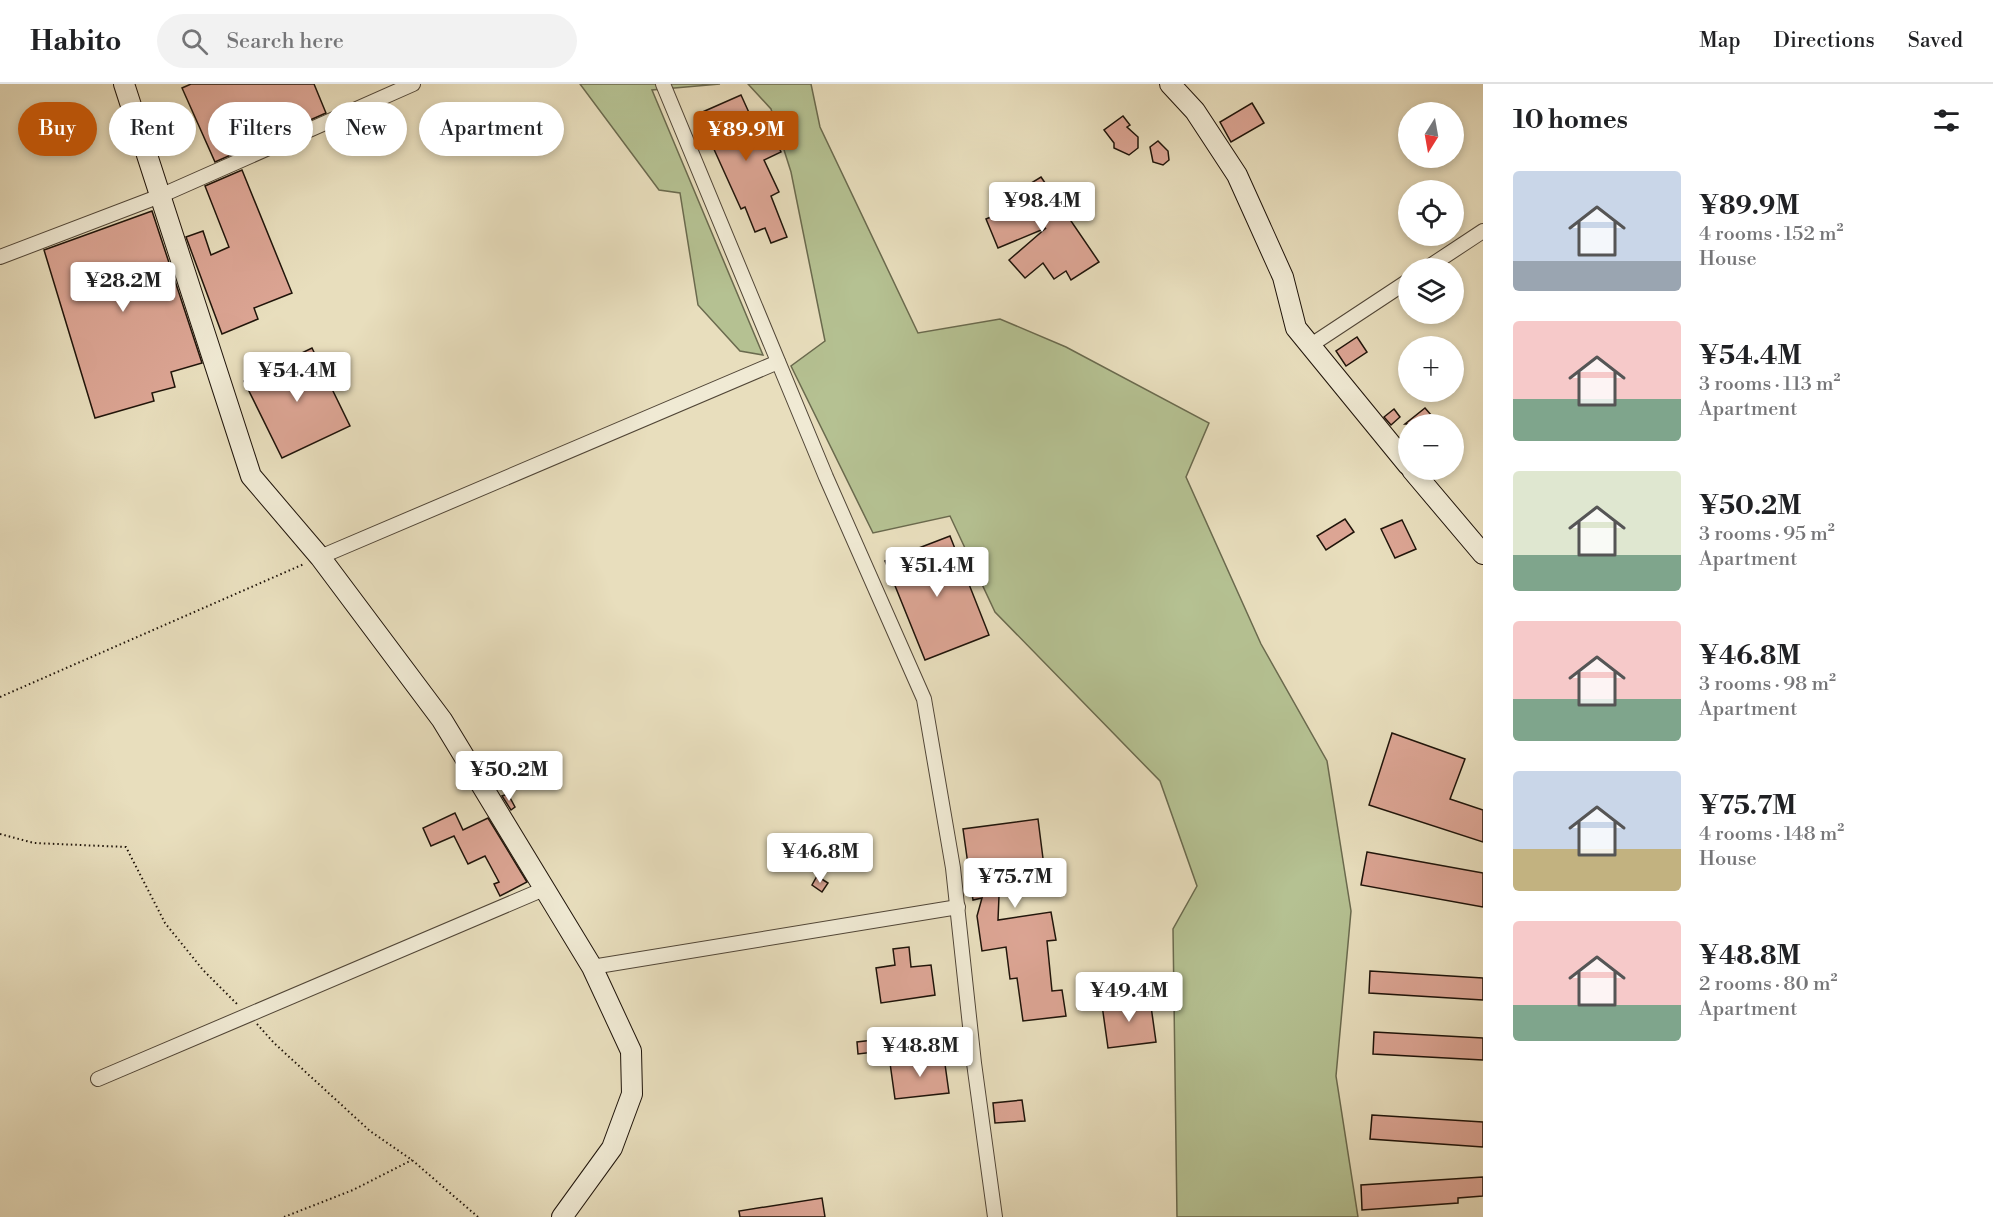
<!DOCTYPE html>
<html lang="en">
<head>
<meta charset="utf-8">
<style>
  body { margin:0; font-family:"Libre Bodoni",serif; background:#f2f2f2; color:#202124; height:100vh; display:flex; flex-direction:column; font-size:22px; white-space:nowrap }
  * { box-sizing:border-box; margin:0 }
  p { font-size:20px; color:#757577 }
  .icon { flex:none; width:33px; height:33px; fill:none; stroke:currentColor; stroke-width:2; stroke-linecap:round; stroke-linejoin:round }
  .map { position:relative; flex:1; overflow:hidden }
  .drawer { display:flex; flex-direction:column; background:#fff; width:510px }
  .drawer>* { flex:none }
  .guide { position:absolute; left:18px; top:18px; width:570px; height:54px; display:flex; gap:12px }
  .needle { width:39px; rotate:191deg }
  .fabs { position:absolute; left:1398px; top:18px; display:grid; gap:12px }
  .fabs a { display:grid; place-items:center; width:66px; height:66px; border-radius:50%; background:#fff; box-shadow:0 3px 9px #0003; font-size:30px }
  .price { position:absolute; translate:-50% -51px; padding:0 14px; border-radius:6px; background:#fff; color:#222; font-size:20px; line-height:39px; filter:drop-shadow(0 2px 3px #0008) }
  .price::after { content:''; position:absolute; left:50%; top:36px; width:18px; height:14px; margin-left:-9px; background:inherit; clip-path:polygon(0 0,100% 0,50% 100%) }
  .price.on { background:#b45309; color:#fff }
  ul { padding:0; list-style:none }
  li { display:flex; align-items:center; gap:18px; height:150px; padding:0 30px }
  li span { display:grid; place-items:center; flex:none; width:168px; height:120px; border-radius:6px; color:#555 }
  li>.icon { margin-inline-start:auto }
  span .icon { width:72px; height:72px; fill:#fffc; stroke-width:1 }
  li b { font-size:26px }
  h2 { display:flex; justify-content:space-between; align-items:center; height:72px; padding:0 30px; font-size:26px }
  .chip { padding:0 21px; border-radius:27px; background:#fff; box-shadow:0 3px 9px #0003; font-size:21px; line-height:54px }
  .chip.on { background:#b45309; color:#fff }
  header { display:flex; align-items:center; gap:36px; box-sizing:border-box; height:84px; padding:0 30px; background:#fff; border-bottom:2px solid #e0e0e0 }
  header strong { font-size:28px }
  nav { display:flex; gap:33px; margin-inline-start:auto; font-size:21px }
  .search { width:420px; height:54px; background:#f2f2f2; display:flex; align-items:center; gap:15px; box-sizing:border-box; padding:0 21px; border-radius:33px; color:#757577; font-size:22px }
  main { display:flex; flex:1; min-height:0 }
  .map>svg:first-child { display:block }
  .green { fill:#b5c192; stroke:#6a6a4e; stroke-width:1.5 }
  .building { fill:#dca594; stroke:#1f140a; stroke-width:1.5 }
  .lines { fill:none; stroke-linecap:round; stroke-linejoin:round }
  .street-casing { stroke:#514637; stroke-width:16 }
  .secondary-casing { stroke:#1f140a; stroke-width:22 }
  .path { stroke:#1f140a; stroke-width:2; stroke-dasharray:1.5 3; stroke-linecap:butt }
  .street { stroke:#f0ead4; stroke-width:14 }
  .secondary { stroke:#f0ead4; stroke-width:20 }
</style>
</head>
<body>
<header>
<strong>Habito</strong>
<div class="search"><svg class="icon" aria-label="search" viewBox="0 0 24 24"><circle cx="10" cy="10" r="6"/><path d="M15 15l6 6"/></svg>Search here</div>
<nav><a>Map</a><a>Directions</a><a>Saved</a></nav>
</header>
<main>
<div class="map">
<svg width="1483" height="1133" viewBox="0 0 1483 1133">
  <rect width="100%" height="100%" fill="#e8debd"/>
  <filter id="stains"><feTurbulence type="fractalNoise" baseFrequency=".00333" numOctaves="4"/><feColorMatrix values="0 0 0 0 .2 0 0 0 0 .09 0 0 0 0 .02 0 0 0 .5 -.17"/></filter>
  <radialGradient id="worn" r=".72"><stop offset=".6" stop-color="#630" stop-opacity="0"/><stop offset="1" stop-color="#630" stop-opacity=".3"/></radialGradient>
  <g class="green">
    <path d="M580 0H720L652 6 763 271 740 267 698 221 680 109 659 106Z"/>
    <path d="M748 0H811L820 43 918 249 1000 235 1066 263 1209 339 1186 393 1261 560 1327 677 1351 827 1336 992 1358 1133H1177L1173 845 1197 802 1160 697 995 528 950 432 873 449 791 282 825 257 791 88 771 25Z"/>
  </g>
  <g class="building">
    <path d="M191 0H314L326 29 215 78 182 4Z"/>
    <path d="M741 11 756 44 768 39 781 68 764 76 779 108 771 112 787 153 771 159 765 144 755 148 745 123 741 125 698 30Z"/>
    <path d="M1252 19 1264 39 1231 58 1220 38Z"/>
    <path d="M1123 32 1130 41 1127 43 1138 53V64L1129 71 1114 64V59L1104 46Z"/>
    <path d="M1158 57 1168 67 1169 76 1163 81 1153 78 1150 63Z"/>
    <path d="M242 86 292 209 254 224 258 235 222 250 186 153 203 147 211 171 229 163 205 102Z"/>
    <path d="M1041 93 1099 178 1071 196 1066 187 1054 195 1043 179 1025 194 1009 176 1046 144 998 164 986 135 1008 126 1002 117Z"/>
    <path d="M152 127 202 279 171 288 175 303 152 309 154 317 95 334 44 166Z"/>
    <path d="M1357 253 1367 268 1346 282 1336 267Z"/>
    <path d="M312 264 350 342 282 374 244 297Z"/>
    <path d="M1425 324 1439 340H1405Z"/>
    <path d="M1394 325 1400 333 1391 341 1384 333Z"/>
    <path d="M1345 435 1354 448 1326 466 1317 452Z"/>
    <path d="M1402 436 1416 465 1395 474 1381 445Z"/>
    <path d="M950 452 989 551 925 576 885 477Z"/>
    <path d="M1392 649 1465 675 1450 715 1483 726V758L1369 721Z"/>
    <path d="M508 710 515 723 511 726 502 712Z"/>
    <path d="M455 729 463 746 488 734 527 798 500 812 494 800 499 798 485 772 468 780 454 752 431 762 423 744Z"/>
    <path d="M1038 735 1047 806 999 812 998 836 1051 828 1056 856 1047 857 1052 907 1062 906 1066 932 1023 937 1017 894 1010 895 1006 863 982 867 977 832 982 814 973 816 963 745Z"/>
    <path d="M1367 768 1483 789V823L1361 801Z"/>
    <path d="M817 792 828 799 822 808 812 801Z"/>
    <path d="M909 863 911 883 931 881 935 911 881 919 876 884 895 881 893 865Z"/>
    <path d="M1370 887 1483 894V916L1369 909Z"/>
    <path d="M1150 915 1156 958 1108 964 1102 921Z"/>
    <path d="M1374 948 1483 954V976L1373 970Z"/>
    <path d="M873 956 874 968 858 970 857 958Z"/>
    <path d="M944 973 949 1009 895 1015 890 979Z"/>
    <path d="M1022 1016 1025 1037 995 1039 993 1019Z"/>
    <path d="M1372 1031 1483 1038V1063L1370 1055Z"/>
    <path d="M1483 1093V1112L1458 1114V1119L1362 1126 1361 1101Z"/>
    <path d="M822 1114 825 1133H740L739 1127Z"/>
  </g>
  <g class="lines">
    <g class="street-casing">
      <g id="street">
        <path d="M663 0 826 393 924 615 953 784 974 979 995 1133"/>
        <path d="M0 173 160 112 413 0"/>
        <path d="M1427 184 1483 147"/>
        <path d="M1311 261 1408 197"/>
        <path d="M320 473 778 278"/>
        <path d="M592 883 958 823"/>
        <path d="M98 995 544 805"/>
      </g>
    </g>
    <g class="secondary-casing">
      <g id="secondary">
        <path d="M124 0 251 392 320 473 442 636 592 883 631 967 632 1010 612 1064 562 1133"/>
        <path d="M1170 0 1195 27 1237 91 1283 193 1296 244 1408 381"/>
        <path d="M1412 386 1483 470"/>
      </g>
    </g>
    <g class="path">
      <path d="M0 613 304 480"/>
      <path d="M0 750 34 759 126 763 165 839 203 886 238 921"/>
      <path d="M257 940 274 959 370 1047 412 1076 478 1133"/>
      <path d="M284 1133 353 1106 412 1076"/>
    </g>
    <use href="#street" class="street"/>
    <use href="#secondary" class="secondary"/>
  </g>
  <rect width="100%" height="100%" filter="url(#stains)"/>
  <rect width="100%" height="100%" fill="url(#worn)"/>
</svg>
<div class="fabs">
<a><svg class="needle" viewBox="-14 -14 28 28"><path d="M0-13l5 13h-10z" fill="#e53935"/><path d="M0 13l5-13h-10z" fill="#757577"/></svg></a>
<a><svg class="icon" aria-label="locate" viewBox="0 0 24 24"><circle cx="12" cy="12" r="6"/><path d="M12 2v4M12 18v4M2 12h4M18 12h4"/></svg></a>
<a><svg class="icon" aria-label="layers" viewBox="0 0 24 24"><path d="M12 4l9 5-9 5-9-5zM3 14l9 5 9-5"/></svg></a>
<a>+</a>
<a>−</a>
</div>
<b class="price on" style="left:746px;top:78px">¥89.9M</b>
<b class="price" style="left:1042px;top:149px">¥98.4M</b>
<b class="price" style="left:123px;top:229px">¥28.2M</b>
<b class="price" style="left:297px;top:319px">¥54.4M</b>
<b class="price" style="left:937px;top:514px">¥51.4M</b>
<b class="price" style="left:509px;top:718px">¥50.2M</b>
<b class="price" style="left:820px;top:800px">¥46.8M</b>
<b class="price" style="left:1015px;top:825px">¥75.7M</b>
<b class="price" style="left:1129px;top:939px">¥49.4M</b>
<b class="price" style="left:920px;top:994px">¥48.8M</b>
<div class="guide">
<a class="chip on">Buy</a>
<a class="chip">Rent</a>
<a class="chip">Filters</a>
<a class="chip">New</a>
<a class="chip">Apartment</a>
</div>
</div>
<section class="drawer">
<h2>10 homes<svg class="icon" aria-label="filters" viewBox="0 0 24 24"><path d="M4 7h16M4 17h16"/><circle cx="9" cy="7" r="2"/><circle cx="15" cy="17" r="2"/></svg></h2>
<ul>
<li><span style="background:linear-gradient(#c9d6e8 75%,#9aa5b1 0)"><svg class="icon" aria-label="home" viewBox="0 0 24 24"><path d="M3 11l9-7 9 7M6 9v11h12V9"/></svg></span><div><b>¥89.9M</b><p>4 rooms · 152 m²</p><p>House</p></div></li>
<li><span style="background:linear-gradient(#f6c9c9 65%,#7fa58c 0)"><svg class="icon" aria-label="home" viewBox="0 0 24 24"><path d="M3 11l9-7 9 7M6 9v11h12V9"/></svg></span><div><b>¥54.4M</b><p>3 rooms · 113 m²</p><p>Apartment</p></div></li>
<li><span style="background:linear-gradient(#dfe7d0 70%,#7fa58c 0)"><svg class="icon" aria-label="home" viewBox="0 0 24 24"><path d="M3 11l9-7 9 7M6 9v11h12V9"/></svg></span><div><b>¥50.2M</b><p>3 rooms · 95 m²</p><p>Apartment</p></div></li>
<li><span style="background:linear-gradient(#f6c9c9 65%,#7fa58c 0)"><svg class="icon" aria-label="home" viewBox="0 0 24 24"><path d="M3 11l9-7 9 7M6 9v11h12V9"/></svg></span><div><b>¥46.8M</b><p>3 rooms · 98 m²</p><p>Apartment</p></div></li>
<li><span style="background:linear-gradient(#c9d6e8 65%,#c2b280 0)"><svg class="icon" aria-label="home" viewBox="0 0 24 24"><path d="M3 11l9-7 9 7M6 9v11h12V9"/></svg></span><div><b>¥75.7M</b><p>4 rooms · 148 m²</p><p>House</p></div></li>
<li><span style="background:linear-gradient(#f6c9c9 70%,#7fa58c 0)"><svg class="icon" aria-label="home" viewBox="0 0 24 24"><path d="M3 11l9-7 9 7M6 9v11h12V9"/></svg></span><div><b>¥48.8M</b><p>2 rooms · 80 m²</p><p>Apartment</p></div></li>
</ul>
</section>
</main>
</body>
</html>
